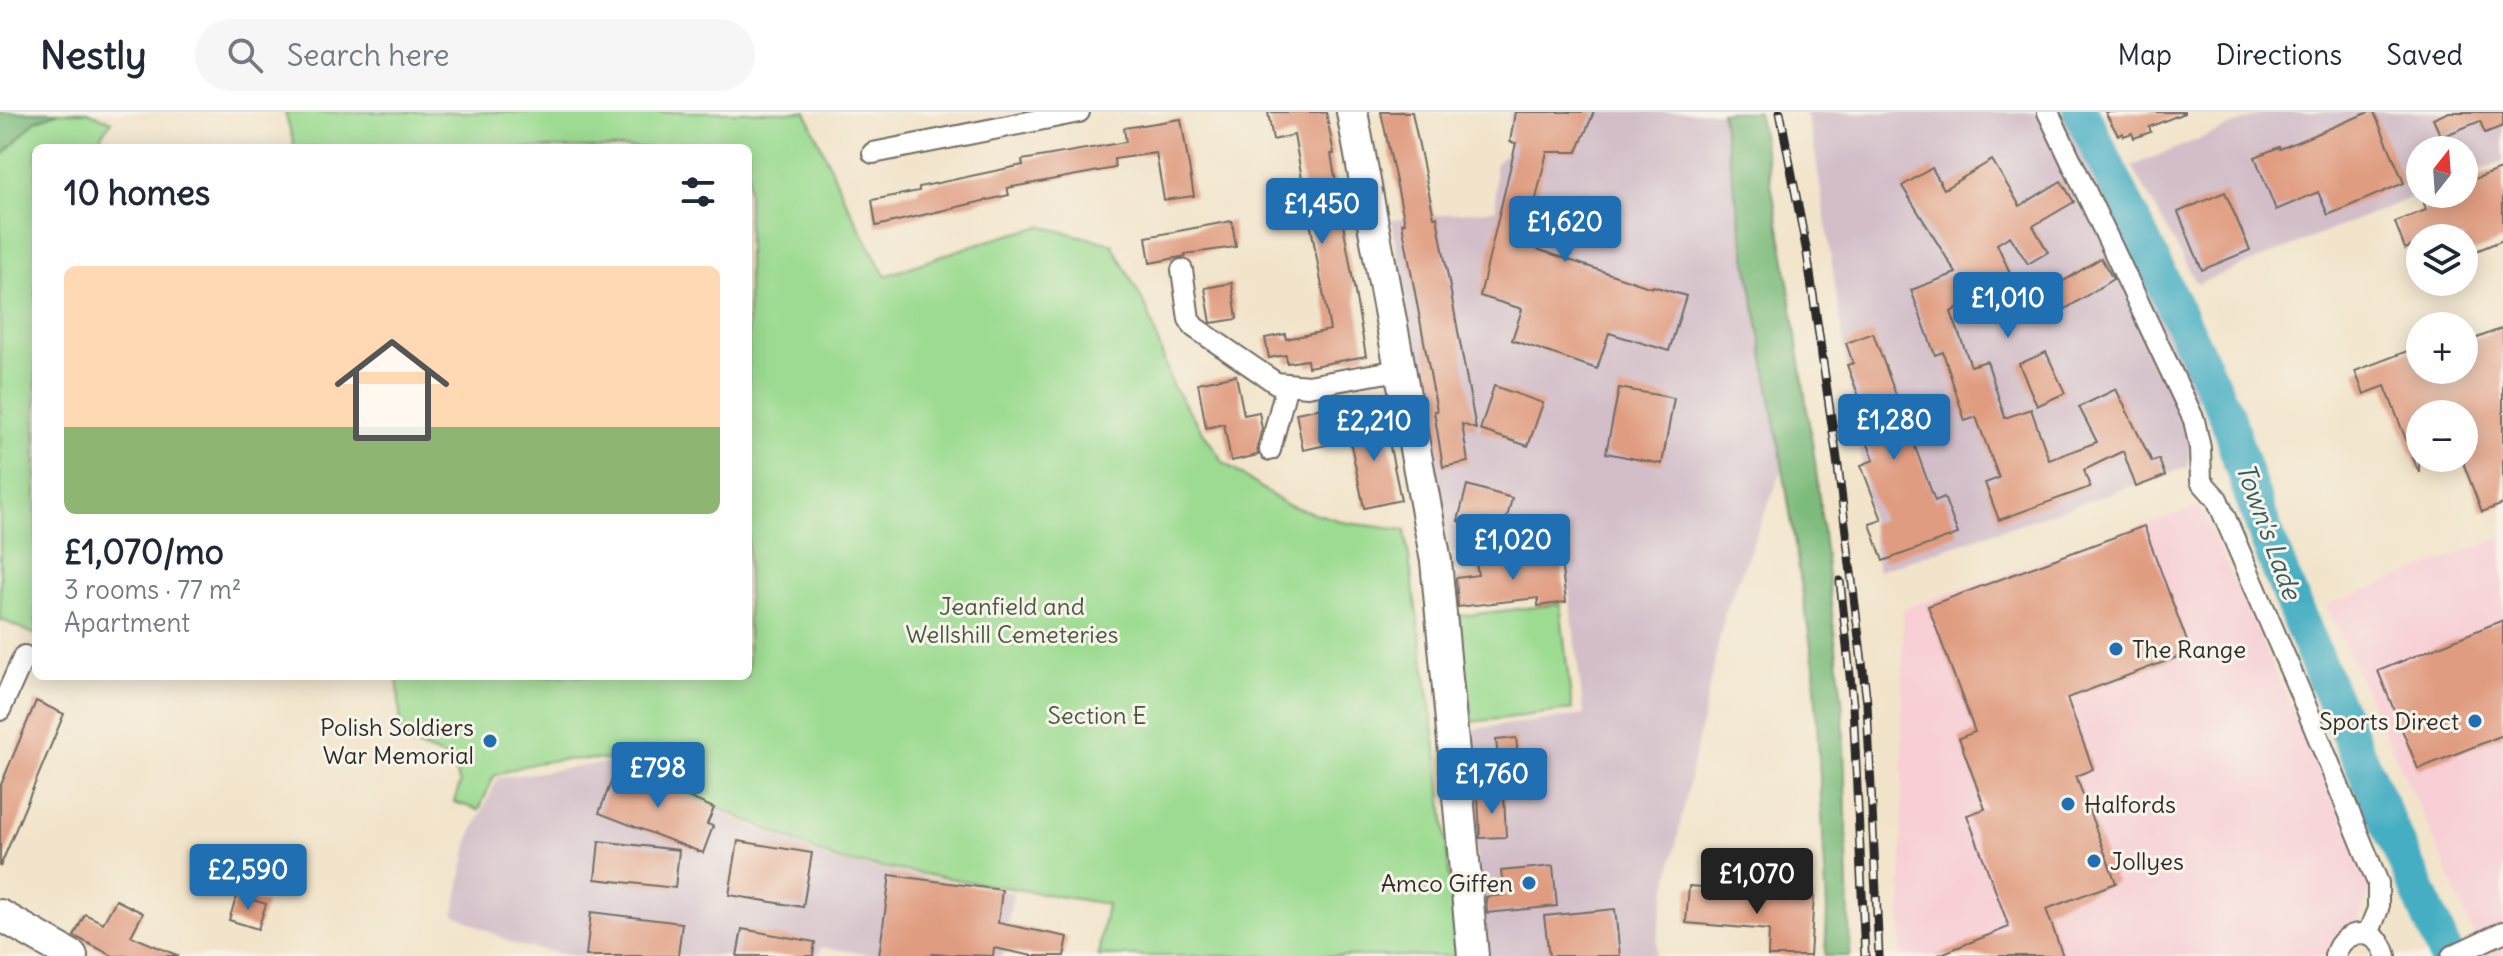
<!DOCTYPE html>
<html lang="en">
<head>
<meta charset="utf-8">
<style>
  body { margin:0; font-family:Delius,sans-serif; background:#f6f6f7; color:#1f2937; height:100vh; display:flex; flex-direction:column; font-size:30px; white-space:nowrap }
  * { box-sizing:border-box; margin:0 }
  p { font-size:26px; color:#747a83 }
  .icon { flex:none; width:44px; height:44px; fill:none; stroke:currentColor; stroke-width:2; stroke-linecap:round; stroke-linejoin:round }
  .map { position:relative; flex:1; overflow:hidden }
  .sheet { position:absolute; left:32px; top:32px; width:720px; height:536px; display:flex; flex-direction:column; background:#fff; border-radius:12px; box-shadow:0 4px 20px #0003 }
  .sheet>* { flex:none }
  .needle { width:52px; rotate:17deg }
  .buttons { position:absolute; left:2406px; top:24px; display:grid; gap:16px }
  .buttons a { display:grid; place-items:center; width:72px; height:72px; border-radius:50%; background:#fff; box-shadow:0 4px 20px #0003; font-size:40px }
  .price { position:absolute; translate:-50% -68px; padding:0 18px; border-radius:8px; background:#1f6fb2; color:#fff; font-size:26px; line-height:52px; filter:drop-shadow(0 2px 4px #0008) }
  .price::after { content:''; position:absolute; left:50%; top:48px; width:24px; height:18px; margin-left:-12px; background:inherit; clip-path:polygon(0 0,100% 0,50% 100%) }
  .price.current { background:#222; color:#fff }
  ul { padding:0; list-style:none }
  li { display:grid; align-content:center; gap:16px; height:424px; padding:0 32px }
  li+li { border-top:2px solid #e0e1e3 }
  li span { display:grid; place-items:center; height:248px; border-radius:12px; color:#555 }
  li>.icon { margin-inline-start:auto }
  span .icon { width:144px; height:144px; fill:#fffc; stroke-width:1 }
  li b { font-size:34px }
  h2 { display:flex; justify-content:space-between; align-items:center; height:96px; padding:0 32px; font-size:34px }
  header { display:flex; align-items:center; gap:48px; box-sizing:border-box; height:112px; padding:0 40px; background:#fff; border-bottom:2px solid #e0e1e3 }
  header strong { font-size:38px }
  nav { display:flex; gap:44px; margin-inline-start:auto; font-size:28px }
  .search { width:560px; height:72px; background:#f6f6f7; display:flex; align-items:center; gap:20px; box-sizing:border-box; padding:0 28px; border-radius:44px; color:#747a83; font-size:30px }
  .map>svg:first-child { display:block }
  .built { fill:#f7cfd5 }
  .industrial { fill:#d2bdc8 }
  .green { fill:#9cdb91; stroke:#64835e; stroke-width:2 }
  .forest { fill:#7dbb7b; stroke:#547353; stroke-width:2 }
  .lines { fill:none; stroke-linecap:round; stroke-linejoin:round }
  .river { stroke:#44aec2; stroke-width:36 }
  .building { fill:#e09c80 }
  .street-casing { stroke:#716c63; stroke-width:24 }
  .secondary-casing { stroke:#716c63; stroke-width:34 }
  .street { stroke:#fff; stroke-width:20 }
  .secondary { stroke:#fff; stroke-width:30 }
  .rail-casing { stroke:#2b2b2b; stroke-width:9 }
  .rail { stroke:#f7f3e8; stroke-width:6; stroke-dasharray:18; stroke-linecap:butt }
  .poi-dot { fill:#1f6fb2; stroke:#f7f3e8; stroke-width:3 }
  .labels { text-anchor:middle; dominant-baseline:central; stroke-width:6; stroke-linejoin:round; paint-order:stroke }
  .park-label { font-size:24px; fill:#475744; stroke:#f7f3e8 }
  .poi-label { font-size:24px; fill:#2b2b2b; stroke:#f7f3e8; text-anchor:start }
  .water-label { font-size:26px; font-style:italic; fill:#345960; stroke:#f7f3e8 }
</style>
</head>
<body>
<header>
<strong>Nestly</strong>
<div class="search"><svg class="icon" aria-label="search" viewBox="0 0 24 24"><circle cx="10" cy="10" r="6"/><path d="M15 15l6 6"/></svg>Search here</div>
<nav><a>Map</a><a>Directions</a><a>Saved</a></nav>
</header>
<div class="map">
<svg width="2503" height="844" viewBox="0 0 2503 844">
  <rect width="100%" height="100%" fill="#f7f3e8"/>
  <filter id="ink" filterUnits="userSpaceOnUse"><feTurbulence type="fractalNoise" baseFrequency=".0125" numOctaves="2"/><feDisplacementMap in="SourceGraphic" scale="16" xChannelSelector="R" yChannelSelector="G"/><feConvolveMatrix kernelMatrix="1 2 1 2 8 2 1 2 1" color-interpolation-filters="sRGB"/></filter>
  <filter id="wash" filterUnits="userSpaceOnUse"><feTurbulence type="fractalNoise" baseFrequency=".006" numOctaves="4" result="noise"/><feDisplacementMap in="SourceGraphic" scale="32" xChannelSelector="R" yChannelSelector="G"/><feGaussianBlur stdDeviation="1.8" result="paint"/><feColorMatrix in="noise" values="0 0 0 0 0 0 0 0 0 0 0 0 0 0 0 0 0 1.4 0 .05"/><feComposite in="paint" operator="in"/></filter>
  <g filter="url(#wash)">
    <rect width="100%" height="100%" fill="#f2e4ca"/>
    <g class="built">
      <path d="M2200 394 2372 774 2343 844H1901L1903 497Z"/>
      <path d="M2503 425V844H2482L2430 718 2326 494Z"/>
    </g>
    <g class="industrial">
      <path d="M1510 0H1721L1783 356 1725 501 1660 807 1655 844H1487L1464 618 1584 603 1563 430 1449 441 1392 108 1496 97 1495 53 1508 38Z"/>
      <path d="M1806 0H2071L2198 275 2188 355 1878 459 1815 40Z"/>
      <path d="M2266 0H2503V49L2464 64V38H2420V82L2197 172 2132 54Z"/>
      <path d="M605 651 833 749 1013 781 1003 844H884L821 835 818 844H573L516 833 454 802 469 727 498 666Z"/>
    </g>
    <g class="green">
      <path d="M59 0H87L112 9 101 23 105 36H36V523L0 507V46L35 9Z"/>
      <path d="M285 0H806L843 84 885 164 973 133 1042 114 1112 132 1148 199 1172 273 1223 350 1285 392 1347 411 1405 418 1439 657 1457 844H1098L1107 792 837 748 608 648C562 646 537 647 494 664L479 698 454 690 460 671 449 647 402 628 397 564H748V36H295Z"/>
      <path d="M1560 492 1572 598 1472 610 1459 504Z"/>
    </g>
    <g class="forest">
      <path d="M0 0H59L35 9 0 46Z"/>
      <path d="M1721 0H1758L1784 143 1815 350 1843 598 1850 844H1825L1827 799 1814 554 1783 356Z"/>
    </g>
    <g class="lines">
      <path class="river" d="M2081 0 2227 304C2280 490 2372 665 2446 844"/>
    </g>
    <g id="blocks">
      <g class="building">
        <path d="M1268 0H1326L1334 42H1331L1366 244 1308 255 1307 248 1287 251 1286 243 1269 246 1265 226 1285 222 1286 227 1330 218 1294 23 1273 28Z"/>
        <path d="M1381 0H1412L1434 105H1437L1476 317 1462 312 1468 350 1443 355 1434 299H1437L1402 111H1405Z"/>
        <path d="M1515 0H1594L1577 40H1547L1525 133 1652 176 1653 174 1686 184 1669 239 1609 221 1597 257 1512 228 1522 197 1480 184 1516 31 1510 30Z"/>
        <path d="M2105 0H2184V1L2149 15 2151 20 2134 26 2132 21 2124 24 2123 21 2118 23Z"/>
        <path d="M2369 0H2374L2404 71 2328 103 2318 80 2276 98 2255 45 2279 35 2280 37Z"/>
        <path d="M2449 0H2503V14L2485 21 2480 9 2441 25 2433 7Z"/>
        <path d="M1181 7 1194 84 1164 88 1156 41 1114 47 1115 56 1007 76 1009 83 876 114 872 88 919 79V75L1023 53 1022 48 1126 30 1124 16Z"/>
        <path d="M1992 48 2020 94 2061 69 2074 90 2033 114 2048 140 2028 152 2010 124 1997 132 2011 163 1986 178 1980 165 1962 171 1968 189 1951 200 1971 254 1987 249 2005 306 2031 297 2049 348 2097 330 2079 295 2116 277 2152 350 2159 347 2165 364 2136 375 2123 339 2084 358 2090 375 1999 408 1985 371 1999 366 1976 305 1965 309 1943 240 1935 243 1911 178 1956 161 1902 74 1932 56 1944 77Z"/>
        <path d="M2503 56V128L2464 144V126H2420V131L2405 137 2395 110 2426 98 2423 88 2438 82H2464V71Z"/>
        <path d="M2225 80 2250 138 2202 158 2178 100Z"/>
        <path d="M1232 109 1236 135 1185 142 1186 144 1150 151 1146 125Z"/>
        <path d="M2101 146 2113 167 2059 201 2046 180Z"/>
        <path d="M1232 171 1237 207 1211 211 1205 176Z"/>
        <path d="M2503 216V392L2482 400 2464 353V302H2420L2419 361 2385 274 2364 282 2355 259 2410 238 2415 250 2420 248V258H2464V231Z"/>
        <path d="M1873 221 1935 389 1944 385 1958 422 1883 449 1870 412 1882 408 1861 353 1874 348 1858 306 1866 303 1847 253 1853 251 1846 231Z"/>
        <path d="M2046 240 2065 281 2037 294 2019 252Z"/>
        <path d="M1236 263 1244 303 1259 300 1262 317 1257 335 1258 343 1231 349 1224 312 1206 316 1198 271Z"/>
        <path d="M1494 274 1543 291 1528 334 1480 318Z"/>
        <path d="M1619 276 1674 286 1662 352 1606 341Z"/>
        <path d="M1337 293 1345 329 1303 338 1296 301Z"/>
        <path d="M1384 306 1401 388 1364 396 1347 314Z"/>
        <path d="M1467 373 1512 386 1507 406 1480 415 1458 409Z"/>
        <path d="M2144 414 2191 540 2067 586 2093 657 2076 664 2116 771 2046 797 2063 844H1936L2009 815 1967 703 1985 697 1959 626 1975 620 1928 494Z"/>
        <path d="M1543 442 1545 452 1561 450 1566 490 1538 494V486L1458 495 1456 466 1478 463 1476 450Z"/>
        <path d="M2503 508V623L2418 657 2378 559Z"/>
        <path d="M36 589 64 602 0 755V675Z"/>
        <path d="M1516 626 1518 645 1498 647 1496 628Z"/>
        <path d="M617 655 714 696 707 712 713 714 703 741 599 701Z"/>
        <path d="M1504 683 1506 725 1480 726 1478 684Z"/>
        <path d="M599 729 679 738 675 776 595 767Z"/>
        <path d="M738 729 812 741 803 795 729 783Z"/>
        <path d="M1553 754 1557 794 1487 801 1486 785 1504 783 1501 759Z"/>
        <path d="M890 763 1002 778 998 811 1068 825 1064 844H1033L994 836 993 844 932 842V844H879Z"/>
        <path d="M1689 774 1814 783 1810 844H1768L1769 818 1686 811Z"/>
        <path d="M237 783 266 792 258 817 229 808Z"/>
        <path d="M116 788 143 801 131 824 179 844H113L74 824 85 802 103 811Z"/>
        <path d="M1615 797 1620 844H1549L1544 804Z"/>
        <path d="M591 800 682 811 678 844H586Z"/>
        <path d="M742 817 815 830 813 844H737Z"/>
      </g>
    </g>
  </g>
  <g filter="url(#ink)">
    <use href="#blocks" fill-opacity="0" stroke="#716c63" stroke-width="2"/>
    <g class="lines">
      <g class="street-casing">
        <g id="street">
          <path d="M2048 0 2194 308 2200 336 2201 369 2217 387 2299 578 2378 771V797L2368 822"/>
          <path d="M873 41 1079 0"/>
          <path d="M1182 158 1189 207 1194 215 1276 271 1308 274 1399 258"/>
          <path d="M1270 338 1287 272"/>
          <path d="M0 598 24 544"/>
          <path d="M2335 844C2342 815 2379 814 2386 844"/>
          <path d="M2452 844 2503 820"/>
        </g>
      </g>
      <g class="secondary-casing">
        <g id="secondary">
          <path d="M1352 0 1436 449 1473 844"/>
          <path d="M0 803 72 844"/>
        </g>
      </g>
      <use href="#street" class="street"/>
      <use href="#secondary" class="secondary"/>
      <g class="rail-casing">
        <g id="rail">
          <path d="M1780 0 1807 141 1837 347 1867 591 1879 844"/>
          <path d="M1840 469 1853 592 1865 844"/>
        </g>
      </g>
      <use href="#rail" class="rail"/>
    </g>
  </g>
  <g class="poi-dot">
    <circle cx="2116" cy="537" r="8"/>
    <circle cx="2475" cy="609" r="8"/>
    <circle cx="490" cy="629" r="8"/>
    <circle cx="2068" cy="692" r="8"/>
    <circle cx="2094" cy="749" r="8"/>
    <circle cx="1529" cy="771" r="8"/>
  </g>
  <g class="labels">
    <g class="park-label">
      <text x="1012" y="494">Jeanfield and<tspan x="1012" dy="28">Wellshill Cemeteries</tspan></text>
      <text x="1097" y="603">Section E</text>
    </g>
    <g class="poi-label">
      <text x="2132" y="537">The Range</text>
      <text x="2459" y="609" text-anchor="end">Sports Direct</text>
      <text x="474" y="615" text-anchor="end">Polish Soldiers<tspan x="474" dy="28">War Memorial</tspan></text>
      <text x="2084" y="692">Halfords</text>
      <text x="2110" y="749">Jollyes</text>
      <text x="1513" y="771" text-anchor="end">Amco Giffen</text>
    </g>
    <g class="water-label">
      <text transform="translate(2269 419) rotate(70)">Town's Lade</text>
    </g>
  </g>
</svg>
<div class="buttons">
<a><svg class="needle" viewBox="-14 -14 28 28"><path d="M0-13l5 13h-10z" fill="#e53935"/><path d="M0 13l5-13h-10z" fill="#747a83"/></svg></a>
<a><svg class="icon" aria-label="layers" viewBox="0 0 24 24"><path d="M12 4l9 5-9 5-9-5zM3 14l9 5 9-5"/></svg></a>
<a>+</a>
<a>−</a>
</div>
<b class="price" style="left:1322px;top:134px">£1,450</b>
<b class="price" style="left:1565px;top:152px">£1,620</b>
<b class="price" style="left:2008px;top:228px">£1,010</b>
<b class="price" style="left:1894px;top:350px">£1,280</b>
<b class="price" style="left:1374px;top:351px">£2,210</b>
<b class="price" style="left:1513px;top:470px">£1,020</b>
<b class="price" style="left:658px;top:698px">£798</b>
<b class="price" style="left:1492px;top:704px">£1,760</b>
<b class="price" style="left:248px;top:800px">£2,590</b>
<b class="price current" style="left:1757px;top:804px">£1,070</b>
<section class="sheet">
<h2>10 homes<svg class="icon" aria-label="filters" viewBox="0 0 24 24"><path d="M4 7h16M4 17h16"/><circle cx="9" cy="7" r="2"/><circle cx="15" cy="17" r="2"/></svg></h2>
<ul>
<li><span style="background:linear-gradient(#ffd9b3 65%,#8fb573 0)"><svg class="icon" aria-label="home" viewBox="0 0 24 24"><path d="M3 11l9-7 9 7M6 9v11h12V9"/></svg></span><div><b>£1,070/mo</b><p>3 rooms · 77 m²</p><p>Apartment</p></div></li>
</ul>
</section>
</div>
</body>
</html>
